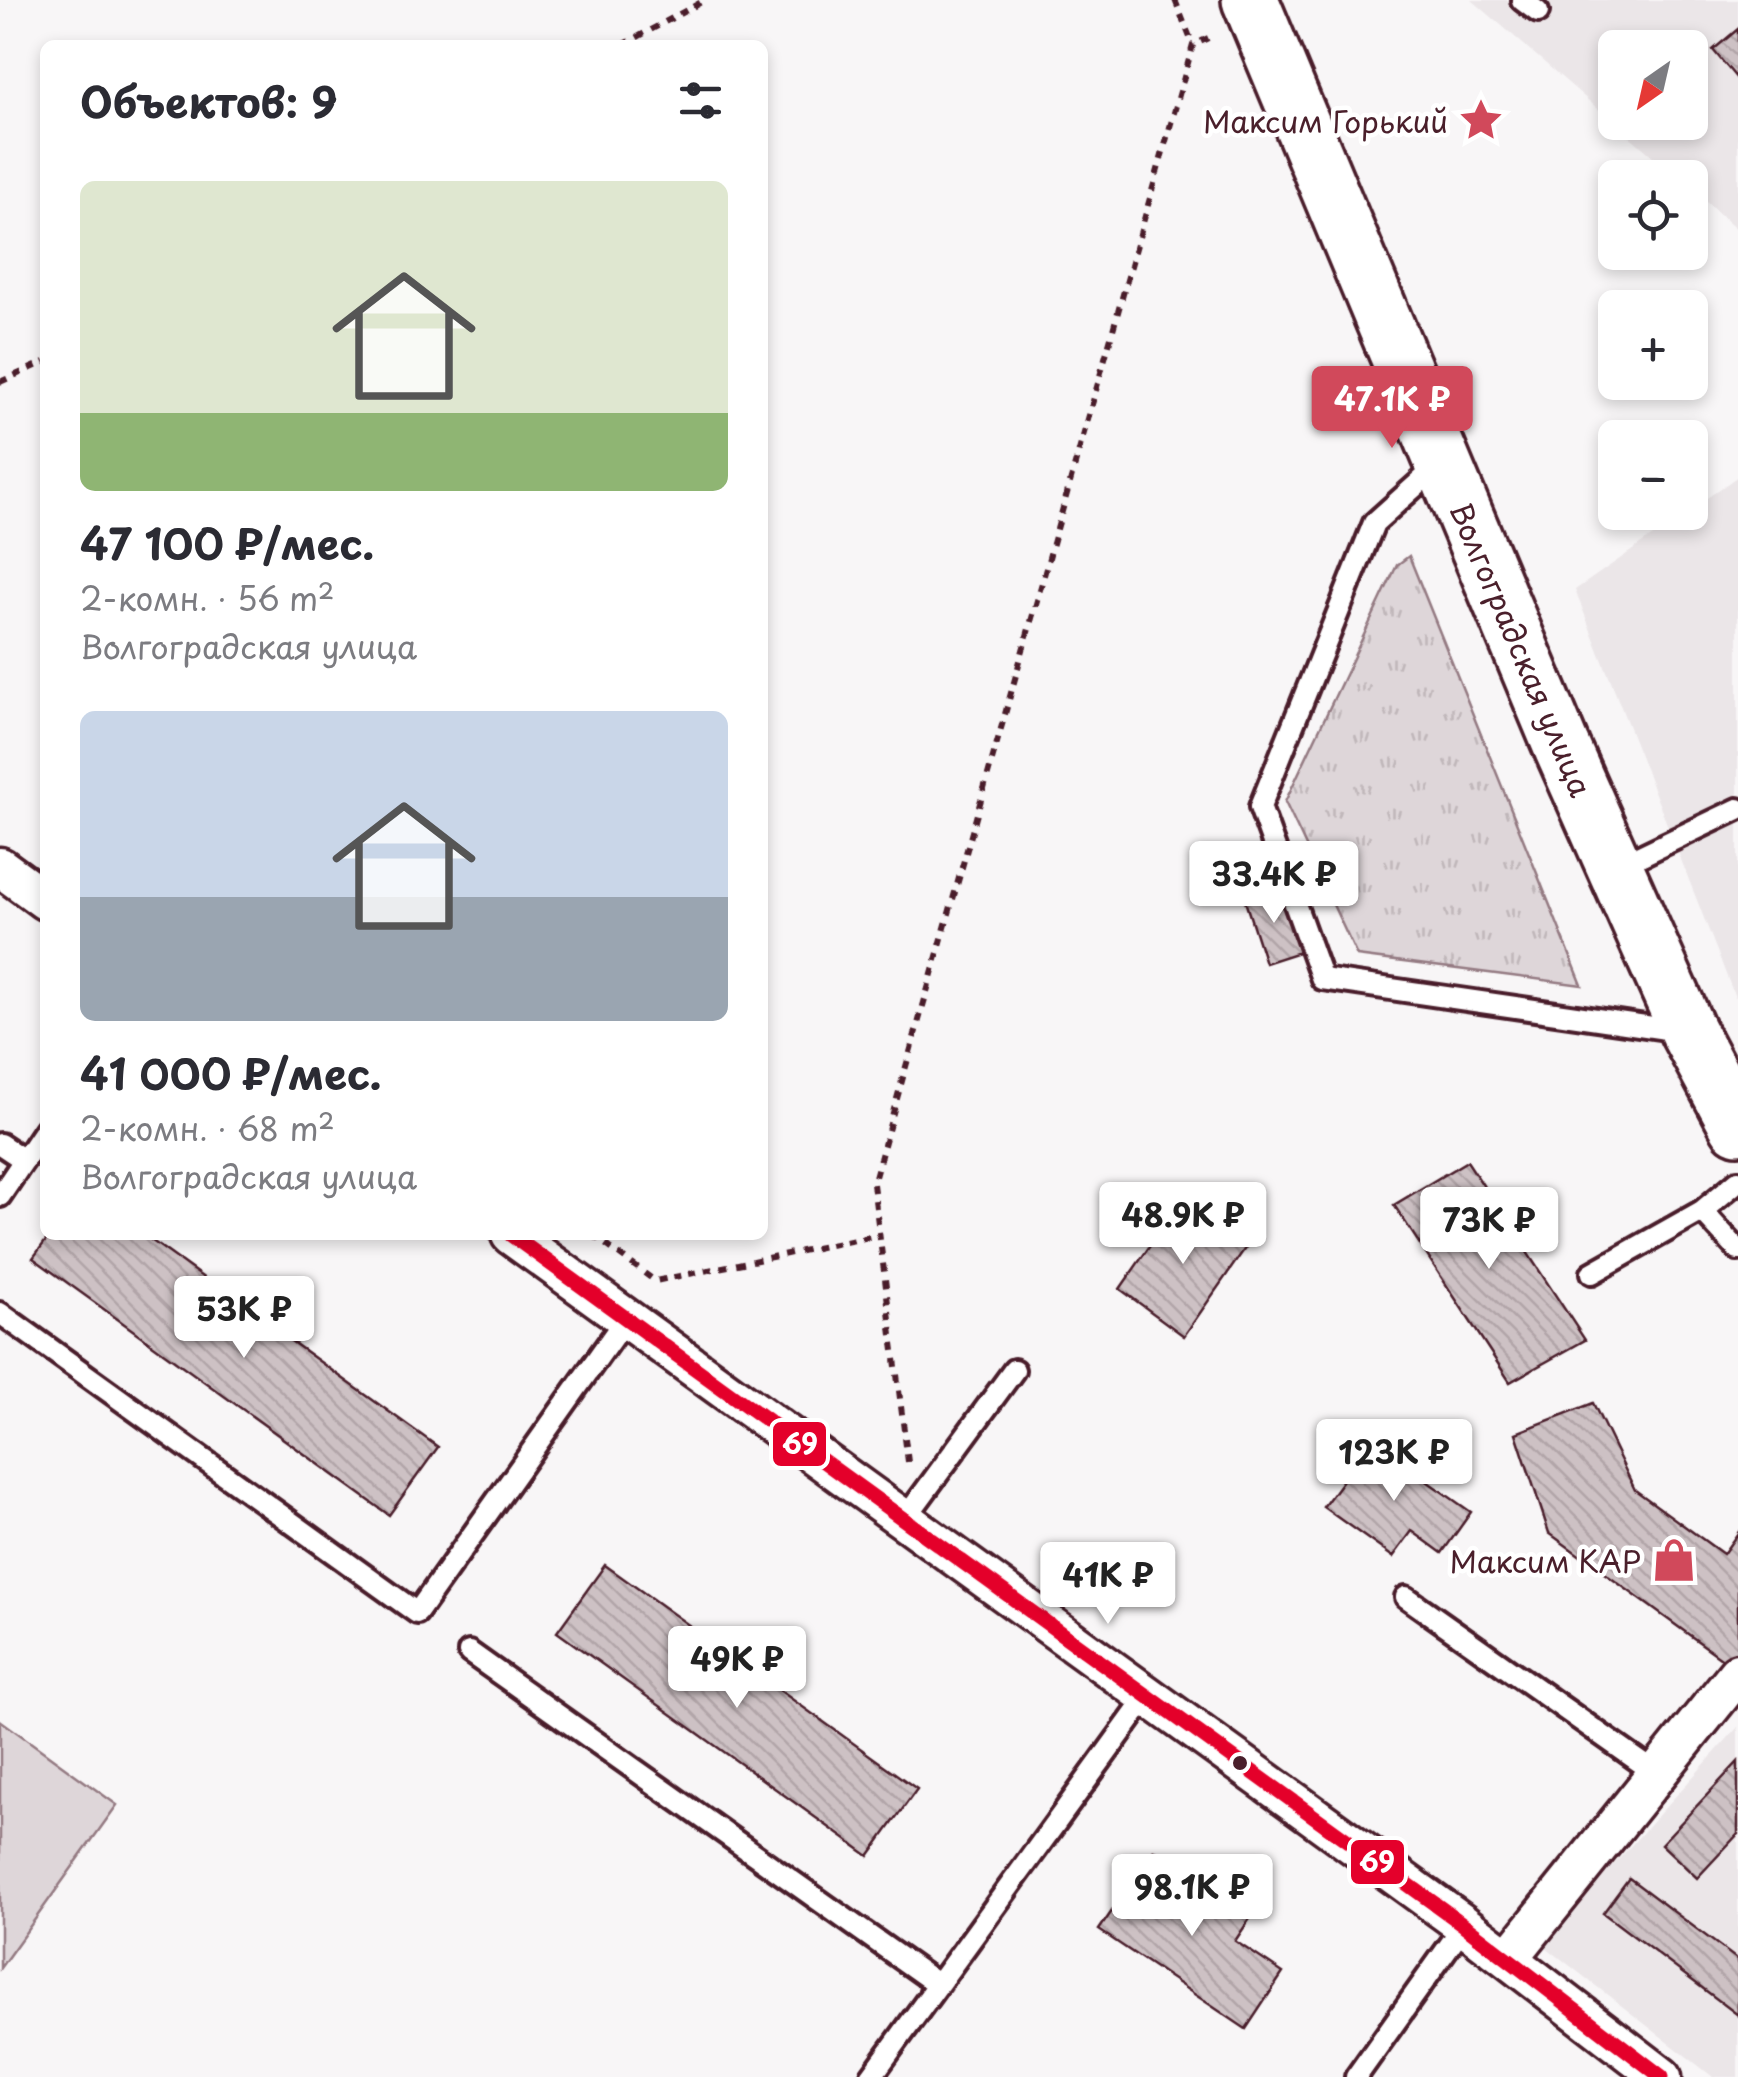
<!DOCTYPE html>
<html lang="ru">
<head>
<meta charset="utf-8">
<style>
  body { margin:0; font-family:"Playpen Sans",sans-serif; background:#f7f7f7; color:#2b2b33; height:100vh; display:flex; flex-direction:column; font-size:38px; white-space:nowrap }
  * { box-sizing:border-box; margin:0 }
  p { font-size:32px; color:#7c7c81 }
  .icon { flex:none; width:55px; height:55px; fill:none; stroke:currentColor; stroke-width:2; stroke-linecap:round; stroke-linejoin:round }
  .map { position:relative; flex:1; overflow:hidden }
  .drawer { position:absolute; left:40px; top:40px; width:728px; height:1200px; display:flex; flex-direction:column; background:#fff; border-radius:15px; box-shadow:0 5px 15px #0003 }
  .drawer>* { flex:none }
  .needle { width:65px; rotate:214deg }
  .fabs { position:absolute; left:1598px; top:30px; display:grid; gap:20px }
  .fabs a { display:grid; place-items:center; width:110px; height:110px; border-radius:15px; background:#fff; box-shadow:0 5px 15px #0003; font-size:50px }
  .price { position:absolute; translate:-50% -85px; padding:0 22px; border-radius:10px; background:#fff; color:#222; font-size:32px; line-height:65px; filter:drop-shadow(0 2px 5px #0008) }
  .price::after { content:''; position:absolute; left:50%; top:60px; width:30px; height:22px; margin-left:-15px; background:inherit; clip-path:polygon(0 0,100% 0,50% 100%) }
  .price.selected { background:#d1495b; color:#fff }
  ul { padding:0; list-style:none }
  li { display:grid; align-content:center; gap:20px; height:530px; padding:0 40px }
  li span { display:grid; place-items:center; height:310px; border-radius:15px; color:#555 }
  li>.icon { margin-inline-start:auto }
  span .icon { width:180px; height:180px; fill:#fffc; stroke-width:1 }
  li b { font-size:42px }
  h2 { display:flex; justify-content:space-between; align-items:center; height:120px; padding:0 40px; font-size:42px }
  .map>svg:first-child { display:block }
  .built { fill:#ebe6e8; fill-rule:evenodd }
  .grass { fill:url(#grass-tufts); stroke:#947a82; stroke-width:2.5 }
  .pitch { fill:#ded6d9; stroke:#947a82; stroke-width:2.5 }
  .building { fill:url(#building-back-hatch); stroke:#4a1f2b; stroke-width:2.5 }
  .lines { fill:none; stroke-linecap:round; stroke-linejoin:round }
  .service-casing { stroke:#4a1f2b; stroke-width:28 }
  .minor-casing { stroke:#4a1f2b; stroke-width:45 }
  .secondary-casing { stroke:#4a1f2b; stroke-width:62 }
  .path { stroke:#4a1f2b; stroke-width:6; stroke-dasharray:8 8; stroke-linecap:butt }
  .service { stroke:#fff; stroke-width:20 }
  .minor { stroke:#fff; stroke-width:38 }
  .secondary { stroke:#fff; stroke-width:55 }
  .bus-1-casing { stroke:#fff; stroke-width:22 }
  .bus-1 { stroke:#e4002b; stroke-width:15 }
  .bus-dot { fill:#4a1f2b; stroke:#fff; stroke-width:4 }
  .labels { text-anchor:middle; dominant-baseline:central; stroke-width:9; stroke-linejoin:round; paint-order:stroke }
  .poi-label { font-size:30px; fill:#4a1f2b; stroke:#fff; text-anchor:end }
  .street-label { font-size:30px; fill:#4a1f2b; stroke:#fff }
  .line-badge { stroke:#fff; stroke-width:4 }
  .badge-label { font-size:28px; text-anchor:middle; font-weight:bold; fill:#fff }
</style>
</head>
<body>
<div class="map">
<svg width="1738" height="2077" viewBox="0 0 1738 2077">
  <defs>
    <pattern id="grass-tufts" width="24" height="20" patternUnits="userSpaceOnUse" patternTransform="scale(2.5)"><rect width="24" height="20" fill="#ded6d9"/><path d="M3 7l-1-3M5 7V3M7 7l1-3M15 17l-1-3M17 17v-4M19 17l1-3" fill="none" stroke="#c0b7ba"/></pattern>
    <pattern id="building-back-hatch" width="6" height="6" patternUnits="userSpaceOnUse" patternTransform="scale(2.5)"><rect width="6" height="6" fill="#cdc1c4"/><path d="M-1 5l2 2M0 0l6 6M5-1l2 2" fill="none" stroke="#b2a5a9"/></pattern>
  </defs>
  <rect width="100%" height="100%" fill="#f8f6f7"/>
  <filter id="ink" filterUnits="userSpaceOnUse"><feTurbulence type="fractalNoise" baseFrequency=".01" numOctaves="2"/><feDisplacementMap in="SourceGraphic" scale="20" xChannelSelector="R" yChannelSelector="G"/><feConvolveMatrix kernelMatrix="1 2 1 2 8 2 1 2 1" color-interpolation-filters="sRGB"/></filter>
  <g filter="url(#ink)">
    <g class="built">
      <path d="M1472 0H1738V230L1690 188V178L1677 177ZM1615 48H1690V122H1615Z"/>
      <path d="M1738 476V995L1735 997 1575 590 1686 513 1690 512V510Z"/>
      <path d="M1738 1727V2077H1713L1542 1944Z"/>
    </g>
    <path class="grass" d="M1409 556 1582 985 1357 956 1285 802 1397 565Z"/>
    <path class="pitch" d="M0 1720 117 1805 0 1968Z"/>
    <g class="building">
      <path d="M1738 29V80L1713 50Z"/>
      <path d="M1282 889 1302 951 1265 963 1245 901Z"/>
      <path d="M1467 1161 1585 1340 1510 1382 1394 1205Z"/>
      <path d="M1183 1198 1246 1247 1184 1336 1120 1289Z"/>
      <path d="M50 1235H144L438 1447 389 1515 33 1258Z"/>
      <path d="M1593 1403 1635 1490 1723 1554 1738 1533V1650L1728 1663 1549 1533 1516 1433Z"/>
      <path d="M1371 1442 1471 1512 1442 1553 1412 1531 1393 1557 1323 1507Z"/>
      <path d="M605 1565 917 1789 869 1856 557 1632Z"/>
      <path d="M1738 1762V1834L1697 1878 1661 1844Z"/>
      <path d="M1154 1850 1251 1917 1235 1941 1283 1973 1246 2029 1099 1930Z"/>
      <path d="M1629 1878 1738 1960V2015L1603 1913Z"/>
    </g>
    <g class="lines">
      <g class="service-casing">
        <g id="service">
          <path d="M1522 0 1538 12"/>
          <path d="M1441 463 1374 523 1260 807 1322 979 1680 1031"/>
          <path d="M1617 867 1738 809"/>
          <path d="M0 1144 24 1160"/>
          <path d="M0 1196 45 1129"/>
          <path d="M1702 1211 1738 1250"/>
          <path d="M1592 1273 1702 1211 1738 1181"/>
          <path d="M0 1313 417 1613 626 1318"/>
          <path d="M904 1520 1014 1370"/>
          <path d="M1406 1597 1657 1774"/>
          <path d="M469 1652 937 1984"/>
          <path d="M871 2077 1147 1697"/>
          <path d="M1356 2077 1464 1925"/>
        </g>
      </g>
      <g class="minor-casing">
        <g id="minor">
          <path d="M0 867 45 900"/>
          <path d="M511 1235 1464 1925 1662 2077"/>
          <path d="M1509 1958 1738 1673"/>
        </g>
      </g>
      <g class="secondary-casing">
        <path id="secondary" d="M1250 0 1562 748 1688 1032 1738 1126"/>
      </g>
      <g class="path">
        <path d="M1175 0 1193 45"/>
        <path d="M623 45 705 0"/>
        <path d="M0 382 45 362"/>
        <path d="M593 1235 655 1281 879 1235"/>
        <path d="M908 1462 873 1184 1193 45 1215 35"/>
      </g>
      <use href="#service" class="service"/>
      <use href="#minor" class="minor"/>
      <use href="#secondary" class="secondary"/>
      <g class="bus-1-casing">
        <path id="bus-1" d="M511 1235 1464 1925 1662 2077"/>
      </g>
      <use href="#bus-1" class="bus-1"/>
    </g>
  </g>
  <defs>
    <g id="sight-bare" transform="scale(3.45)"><path d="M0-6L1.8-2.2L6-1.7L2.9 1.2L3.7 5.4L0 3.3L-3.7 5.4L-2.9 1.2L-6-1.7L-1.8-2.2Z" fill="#d1495b" stroke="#fff" stroke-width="2.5" paint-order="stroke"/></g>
    <g id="shop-bare" transform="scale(3.45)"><path d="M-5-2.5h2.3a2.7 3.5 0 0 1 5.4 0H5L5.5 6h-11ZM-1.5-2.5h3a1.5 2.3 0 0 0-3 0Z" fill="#d1495b" stroke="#fff" stroke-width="2.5" paint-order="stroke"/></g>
  </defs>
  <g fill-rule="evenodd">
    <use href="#sight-bare" x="1481" y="120"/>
    <use href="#shop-bare" x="1674" y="1560"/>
  </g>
  <circle class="bus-dot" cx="1240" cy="1763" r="9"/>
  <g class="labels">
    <g class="poi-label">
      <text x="1448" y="120">Максим Горький</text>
      <text x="1641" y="1560">Максим КАР</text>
    </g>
    <g class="street-label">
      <text transform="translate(1522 649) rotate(67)">Волгоградская улица</text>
    </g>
  </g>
  <g class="line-badge">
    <rect x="771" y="1420" width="57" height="48" rx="10" fill="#e4002b"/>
    <rect x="1349" y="1838" width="57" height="48" rx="10" fill="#e4002b"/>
  </g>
  <g class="badge-label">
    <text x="800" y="1454">69</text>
    <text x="1377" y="1872">69</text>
  </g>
</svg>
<div class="fabs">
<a><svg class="needle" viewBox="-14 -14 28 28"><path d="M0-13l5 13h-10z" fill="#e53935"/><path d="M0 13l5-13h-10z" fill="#7c7c81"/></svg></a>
<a><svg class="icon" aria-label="locate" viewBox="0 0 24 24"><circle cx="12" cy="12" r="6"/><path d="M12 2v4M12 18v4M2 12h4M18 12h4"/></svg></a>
<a>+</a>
<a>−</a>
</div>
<b class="price selected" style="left:1392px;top:451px">47.1K ₽</b>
<b class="price" style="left:1274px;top:926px">33.4K ₽</b>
<b class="price" style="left:1183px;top:1267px">48.9K ₽</b>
<b class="price" style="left:1489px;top:1272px">73K ₽</b>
<b class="price" style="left:244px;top:1361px">53K ₽</b>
<b class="price" style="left:1394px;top:1504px">123K ₽</b>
<b class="price" style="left:1108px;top:1627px">41K ₽</b>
<b class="price" style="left:737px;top:1711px">49K ₽</b>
<b class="price" style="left:1192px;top:1939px">98.1K ₽</b>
<section class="drawer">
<h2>Объектов: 9<svg class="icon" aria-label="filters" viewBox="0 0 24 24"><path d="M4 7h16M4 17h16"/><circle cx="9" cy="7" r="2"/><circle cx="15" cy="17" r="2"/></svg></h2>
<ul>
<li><span style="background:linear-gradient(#dfe7d0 75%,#8fb573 0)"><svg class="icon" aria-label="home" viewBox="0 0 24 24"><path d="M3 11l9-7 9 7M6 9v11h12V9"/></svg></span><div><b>47 100 ₽/мес.</b><p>2-комн. · 56 m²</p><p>Волгоградская улица</p></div></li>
<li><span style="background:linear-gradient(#c9d6e8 60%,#9aa5b1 0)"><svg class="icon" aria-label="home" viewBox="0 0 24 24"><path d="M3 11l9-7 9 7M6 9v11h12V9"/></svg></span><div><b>41 000 ₽/мес.</b><p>2-комн. · 68 m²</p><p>Волгоградская улица</p></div></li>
</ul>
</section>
</div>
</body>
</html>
